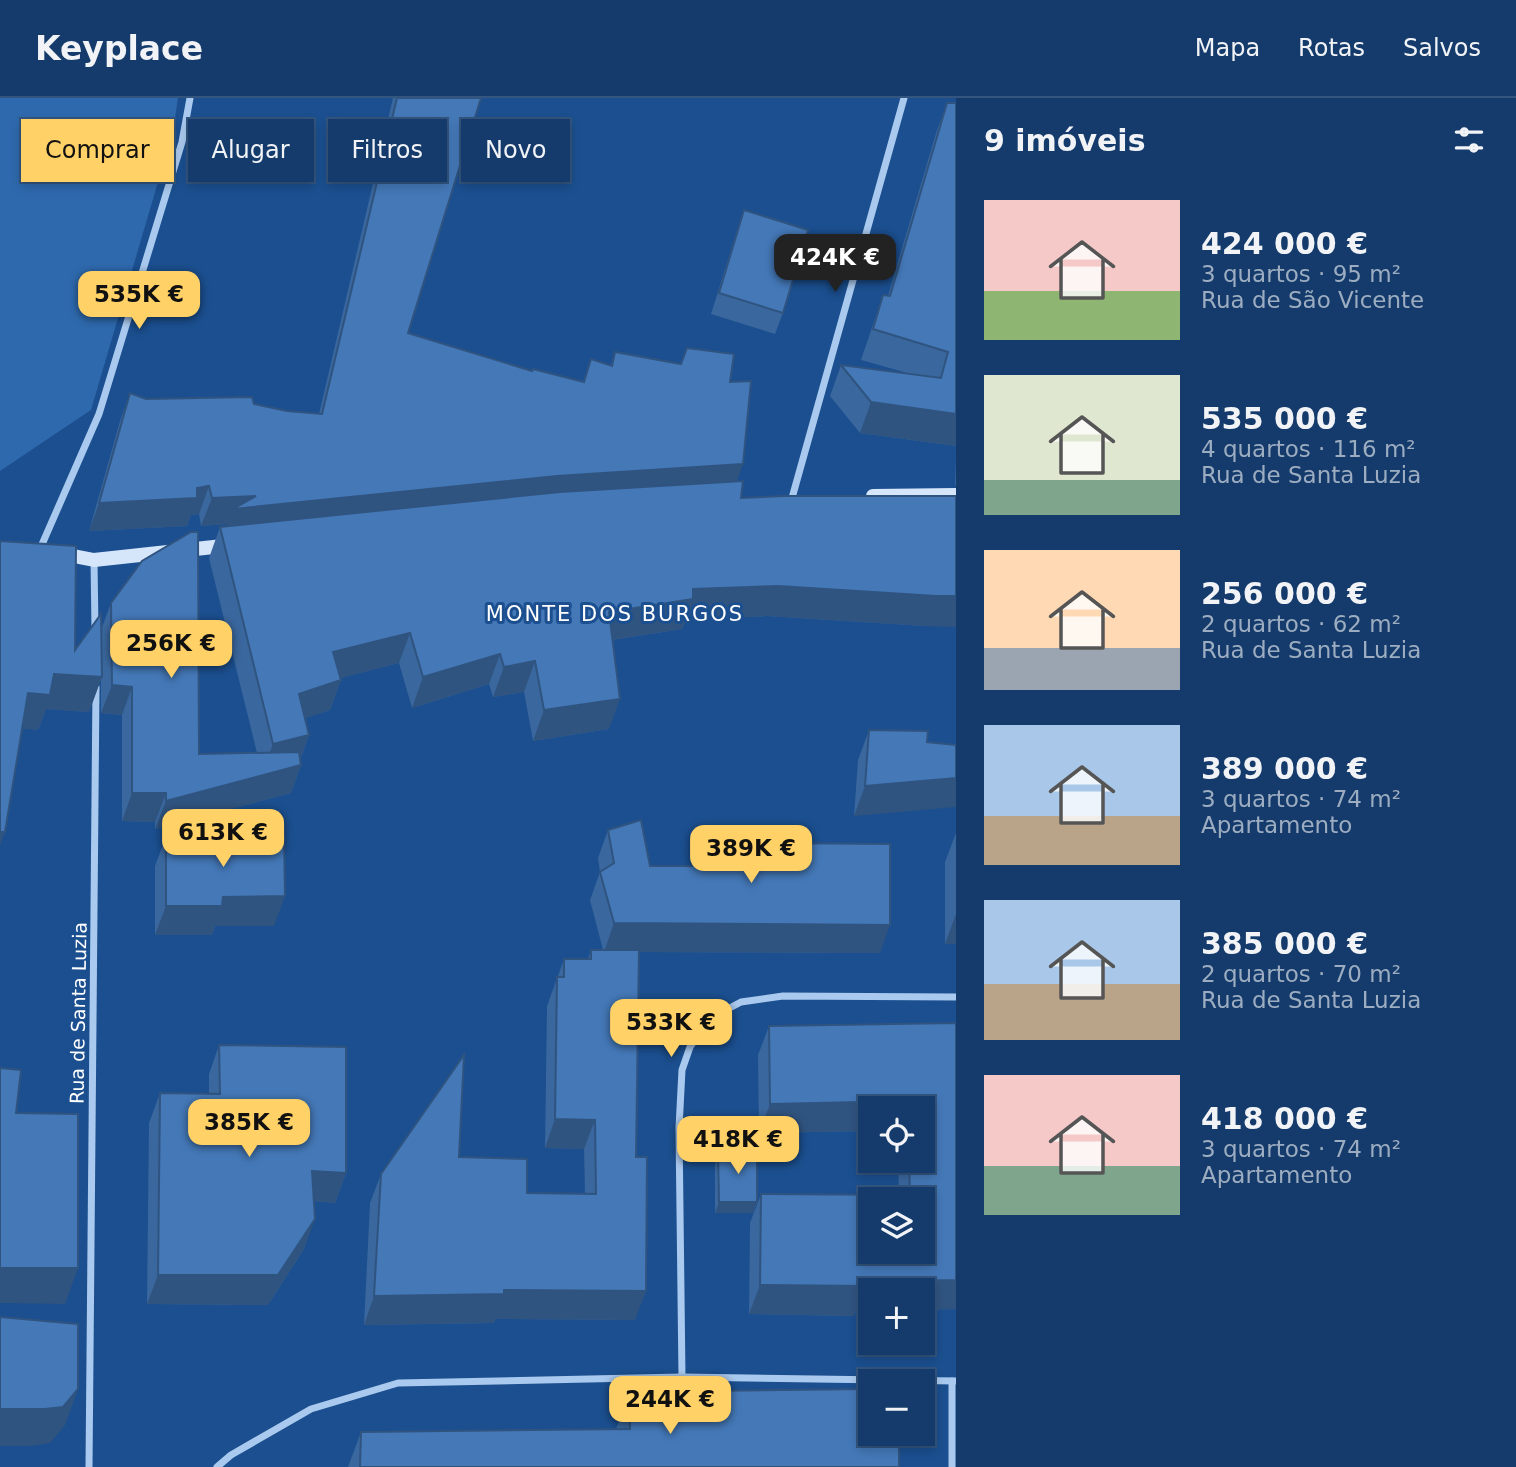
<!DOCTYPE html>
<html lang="pt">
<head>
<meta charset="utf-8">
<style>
  body { margin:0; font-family:"DejaVu Sans",sans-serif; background:#214673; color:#f1f3f6; height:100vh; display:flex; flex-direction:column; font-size:26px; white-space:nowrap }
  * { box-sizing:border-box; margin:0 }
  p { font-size:23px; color:#9dadc1 }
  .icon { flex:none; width:38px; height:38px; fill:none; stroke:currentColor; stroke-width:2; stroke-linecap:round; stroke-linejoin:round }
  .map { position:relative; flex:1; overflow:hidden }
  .details { display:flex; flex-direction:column; background:#143b6b; width:560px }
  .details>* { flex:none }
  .guide { position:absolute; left:21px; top:21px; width:665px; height:63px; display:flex; gap:14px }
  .tools { position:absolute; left:858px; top:998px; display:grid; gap:14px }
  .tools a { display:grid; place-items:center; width:77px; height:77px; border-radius:0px; background:#143b6b; box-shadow:0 4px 10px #0003,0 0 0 2px #33557e; font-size:35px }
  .price { position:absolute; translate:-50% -60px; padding:0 16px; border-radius:14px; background:#ffd166; color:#111; font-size:23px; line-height:46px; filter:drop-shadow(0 2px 4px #0008) }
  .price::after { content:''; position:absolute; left:50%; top:42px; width:21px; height:16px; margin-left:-10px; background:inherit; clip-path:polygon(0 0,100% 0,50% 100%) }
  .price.active { background:#222; color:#fff }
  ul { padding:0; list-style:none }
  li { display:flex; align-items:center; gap:21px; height:175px; padding:0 28px }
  li span { display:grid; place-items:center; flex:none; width:196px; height:140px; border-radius:0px; color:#555 }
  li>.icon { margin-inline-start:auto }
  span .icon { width:84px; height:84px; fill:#fffc; stroke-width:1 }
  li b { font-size:30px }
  h2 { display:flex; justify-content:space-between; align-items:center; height:84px; padding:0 28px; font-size:30px }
  .tag { padding:0 24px; border-radius:0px; background:#143b6b; box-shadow:0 4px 10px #0003,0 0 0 2px #33557e; font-size:24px; line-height:63px }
  .tag.active { background:#ffd166; color:#111 }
  header { display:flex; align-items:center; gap:42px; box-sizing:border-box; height:98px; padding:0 35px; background:#143b6b; border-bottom:2px solid #33557e }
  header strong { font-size:33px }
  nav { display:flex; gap:38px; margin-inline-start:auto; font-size:24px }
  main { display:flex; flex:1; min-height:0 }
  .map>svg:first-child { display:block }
  .green { fill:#2e69ad }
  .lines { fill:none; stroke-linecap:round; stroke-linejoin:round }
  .minor { stroke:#a9c9ee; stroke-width:7 }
  .secondary { stroke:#d6e6fa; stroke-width:14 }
  .wall { fill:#3a679d }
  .shaded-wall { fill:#305480 }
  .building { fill:#4478b7; stroke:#305480; stroke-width:2; fill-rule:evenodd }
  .labels { text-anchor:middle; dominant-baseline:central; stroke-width:6; stroke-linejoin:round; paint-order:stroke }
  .street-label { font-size:19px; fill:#fff; stroke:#1b4f8f }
  .neighbourhood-label { font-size:21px; letter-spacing:2px; fill:#fff; stroke:#1b4f8f }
</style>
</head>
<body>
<header>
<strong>Keyplace</strong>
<nav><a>Mapa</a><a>Rotas</a><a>Salvos</a></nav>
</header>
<main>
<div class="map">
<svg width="956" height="1369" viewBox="0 0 956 1369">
  <rect width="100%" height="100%" fill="#1b4f8f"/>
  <path class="green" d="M0 0H178L173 33 91 312 0 373Z"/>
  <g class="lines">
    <g class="minor">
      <path d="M792 400 904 0"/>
      <path d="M40 451 99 316 182 44 190 0"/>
      <path d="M94 462 95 532"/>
      <path d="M682 1279 679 1030 682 972 690 949 703 930 722 914 741 904 783 898 956 899"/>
      <path d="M89 1369 96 589"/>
      <path d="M217 1369 231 1357 311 1311 398 1285 682 1279 956 1283"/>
      <path d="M952 1369V1283"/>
    </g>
    <g class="secondary">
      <path d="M873 398 956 397"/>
      <path d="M58 455 94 462 232 447"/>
    </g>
  </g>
  <g class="wall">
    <path d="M393 0H481L408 235 532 273 583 284 591 261 611 267 615 254 730 284 737 383 741 400 925 528 767 518 686 522 682 531 612 542 609 631 533 643 524 594 493 599 489 586 412 610 399 565 340 580 341 582 330 612 305 620 309 637 300 662 301 667 291 695 155 731V724L122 723V617L101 615V581L89 614 46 611 38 632 22 630 0 443 75 552 101 532 111 505 199 656 257 655 209 460 220 429H226L227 426 201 428 199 416 191 417 187 428 89 433 120 323 130 295 146 301 254 306 287 313 319 316Z"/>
    <path d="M947 5H956V348L860 335 830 298 841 267 911 276 861 262 883 197 888 198 936 35Z"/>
    <path d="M744 112 783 215 775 236 711 216 737 133Z"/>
    <path d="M956 359V388L955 387Z"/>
    <path d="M869 632 927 644 854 718 858 662Z"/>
    <path d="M608 732 650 768H740L748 745 880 855 639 854 635 1222 495 1221 494 1225 364 1227 370 1105 381 1076 459 1059 527 1095 585 1096 584 1051 545 1050 547 908 564 861H588L591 852H603L590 802 600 774 598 760Z"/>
    <path d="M956 735V846H945V764Z"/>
    <path d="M166 739 274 828H215L212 837H155V768Z"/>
    <path d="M956 925V1211L922 1212V1192L856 1213 854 1218 749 1216 750 1125 761 1096 899 1097 898 1062H922V1010H870V1033L759 1035 758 957 769 928Z"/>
    <path d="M219 947 346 1075 335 1105 314 1103 304 1151 268 1207 147 1206 149 1025 160 995H209V976Z"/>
    <path d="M718 1053 757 1104 753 1115H715V1064Z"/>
    <path d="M630 1294 899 1369H348L361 1334 616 1331Z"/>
  </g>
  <g class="shaded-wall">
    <path d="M871 304 956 316V348L860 335Z"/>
    <path d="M743 366 733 394 223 439 227 426 201 428 212 400Z"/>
    <path d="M209 388 199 416 191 417 187 428 89 433 99 405Z"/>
    <path d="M778 488 956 498V529L925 528 767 518 686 522 682 531 598 544 609 514 693 491Z"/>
    <path d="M410 535 399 565 322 585 333 554Z"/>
    <path d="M500 556 489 586 412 610 423 579Z"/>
    <path d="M535 563 524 594 493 599 504 569Z"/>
    <path d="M54 576 102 579 89 614 46 611 38 632 15 630 28 595Z"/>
    <path d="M341 582 330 612 288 626 299 596Z"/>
    <path d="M112 587 132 589 122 617 101 615Z"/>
    <path d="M620 601 609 631 533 643 544 612Z"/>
    <path d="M309 637 298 667 262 676 273 646Z"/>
    <path d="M301 667 291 695 155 731 166 703Z"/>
    <path d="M956 680V709L854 718 865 688Z"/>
    <path d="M132 695H166L155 724 122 723Z"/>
    <path d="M0 734H5L0 747Z"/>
    <path d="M285 798 274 828H215L212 837H155L166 808 223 799Z"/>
    <path d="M956 816V846H945Z"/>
    <path d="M614 825 890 827 880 855 604 854Z"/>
    <path d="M908 1003 906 1010H870V1033L759 1035 770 1006Z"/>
    <path d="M555 1021 595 1022 584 1051 545 1050Z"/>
    <path d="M312 1073 346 1075 335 1105 302 1102Z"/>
    <path d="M719 1104H757L753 1115H715Z"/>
    <path d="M315 1121 304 1151 268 1207 147 1206 158 1177Z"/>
    <path d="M0 1170H78L65 1206 0 1205Z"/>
    <path d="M956 1182V1211L922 1212V1192H870V1212L856 1213 854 1218 749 1216 760 1187 865 1183Z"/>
    <path d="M504 1192 646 1193 635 1222 495 1221 494 1225 364 1227 374 1198Z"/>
    <path d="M78 1291 65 1327 50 1345 31 1348H0V1311Z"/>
  </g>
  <g class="building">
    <path d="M397 0H481L408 235 532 273 533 271 584 284 591 261 612 268 615 254 681 266 687 250 734 256 730 284 751 283 743 366 557 378 233 411 256 398 212 400 209 388 197 390V400L99 405 130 295 146 301 252 299 254 306 287 313 322 316Z"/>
    <path d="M947 5H956V316L871 304 841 267 941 280 948 254 873 231 883 197 890 198Z"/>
    <path d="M744 112 808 132 783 215 719 195Z"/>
    <path d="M743 383 741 400 783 398H956V498H936L778 488 693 491V501L609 514 620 601 544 612 535 563 504 569 500 556 423 579 410 535 333 554 341 582 299 596 309 637 273 646 220 429 560 394Z"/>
    <path d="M191 434H198L199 656 299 654 301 667 166 703V695H132V589L112 587 111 505 142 463Z"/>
    <path d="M0 443 76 448 75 552 101 516 102 579 54 576 50 597 28 595 5 734H0Z"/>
    <path d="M869 632 928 633 927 644 956 647V680L865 688Z"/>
    <path d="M641 722 650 768H749L748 745 890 746V827L614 825 600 774 614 765 608 732Z"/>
    <path d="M284 738 285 798 223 799 222 808H166V739Z"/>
    <path d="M591 852H639L636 1059H647L646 1193 504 1192V1196L374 1198 381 1076 464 957 459 1059 527 1061V1095L596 1096 595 1022 555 1021 557 879H564V861H591Z"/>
    <path d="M956 925V1182L865 1183V1188L760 1187 761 1096 910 1097 909 1062H922V1010H909L908 1003 770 1006 769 928ZM870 1101H922V1153H870Z"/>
    <path d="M219 947 346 949V1075L312 1073 315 1121 278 1177H158L160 995 220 996Z"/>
    <path d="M0 970 21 972 16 1015 78 1016V1170H0Z"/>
    <path d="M718 1053H757V1104H719Z"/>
    <path d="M0 1219 78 1226V1291L63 1309 45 1311H0Z"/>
    <path d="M870 1291V1335H899V1369H360L361 1334 630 1331V1294Z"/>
  </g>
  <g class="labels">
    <g class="street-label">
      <text transform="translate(78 915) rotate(-89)">Rua de Santa Luzia</text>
    </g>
    <g class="neighbourhood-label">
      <text x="615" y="516">MONTE DOS BURGOS</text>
    </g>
  </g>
</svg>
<div class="tools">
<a><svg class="icon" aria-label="locate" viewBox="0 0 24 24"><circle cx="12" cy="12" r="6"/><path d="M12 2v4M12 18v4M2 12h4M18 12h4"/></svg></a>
<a><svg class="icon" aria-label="layers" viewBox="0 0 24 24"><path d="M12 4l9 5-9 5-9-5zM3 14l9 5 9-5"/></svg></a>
<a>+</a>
<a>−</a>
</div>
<b class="price active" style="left:835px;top:196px">424K €</b>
<b class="price" style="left:139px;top:233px">535K €</b>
<b class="price" style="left:171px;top:582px">256K €</b>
<b class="price" style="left:223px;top:771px">613K €</b>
<b class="price" style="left:751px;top:787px">389K €</b>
<b class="price" style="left:671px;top:961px">533K €</b>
<b class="price" style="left:249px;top:1061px">385K €</b>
<b class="price" style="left:738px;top:1078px">418K €</b>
<b class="price" style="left:670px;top:1338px">244K €</b>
<div class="guide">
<a class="tag active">Comprar</a>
<a class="tag">Alugar</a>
<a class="tag">Filtros</a>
<a class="tag">Novo</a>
</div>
</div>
<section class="details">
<h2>9 imóveis<svg class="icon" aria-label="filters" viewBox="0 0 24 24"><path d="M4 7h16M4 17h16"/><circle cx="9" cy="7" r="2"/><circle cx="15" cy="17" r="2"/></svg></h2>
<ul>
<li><span style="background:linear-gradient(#f6c9c9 65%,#8fb573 0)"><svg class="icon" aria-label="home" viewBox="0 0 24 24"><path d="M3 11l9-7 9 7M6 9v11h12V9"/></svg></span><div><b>424 000 €</b><p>3 quartos · 95 m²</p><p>Rua de São Vicente</p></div></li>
<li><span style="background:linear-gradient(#dfe7d0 75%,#7fa58c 0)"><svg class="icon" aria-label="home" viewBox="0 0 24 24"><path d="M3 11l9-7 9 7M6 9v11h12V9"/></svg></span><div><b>535 000 €</b><p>4 quartos · 116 m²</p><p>Rua de Santa Luzia</p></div></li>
<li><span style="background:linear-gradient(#ffd9b3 70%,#9aa5b1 0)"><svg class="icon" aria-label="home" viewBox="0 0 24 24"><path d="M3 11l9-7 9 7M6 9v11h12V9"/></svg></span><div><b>256 000 €</b><p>2 quartos · 62 m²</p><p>Rua de Santa Luzia</p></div></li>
<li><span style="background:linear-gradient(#a9c7e8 65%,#b9a48a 0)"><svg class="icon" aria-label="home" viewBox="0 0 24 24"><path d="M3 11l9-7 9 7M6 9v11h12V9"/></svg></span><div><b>389 000 €</b><p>3 quartos · 74 m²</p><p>Apartamento</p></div></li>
<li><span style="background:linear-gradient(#a9c7e8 60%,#b9a48a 0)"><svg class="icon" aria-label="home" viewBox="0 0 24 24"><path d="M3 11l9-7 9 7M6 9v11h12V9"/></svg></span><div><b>385 000 €</b><p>2 quartos · 70 m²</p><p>Rua de Santa Luzia</p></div></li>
<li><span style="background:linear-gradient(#f6c9c9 65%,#7fa58c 0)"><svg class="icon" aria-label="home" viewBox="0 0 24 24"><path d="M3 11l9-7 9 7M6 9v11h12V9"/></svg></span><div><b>418 000 €</b><p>3 quartos · 74 m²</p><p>Apartamento</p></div></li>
</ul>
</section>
</main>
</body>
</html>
